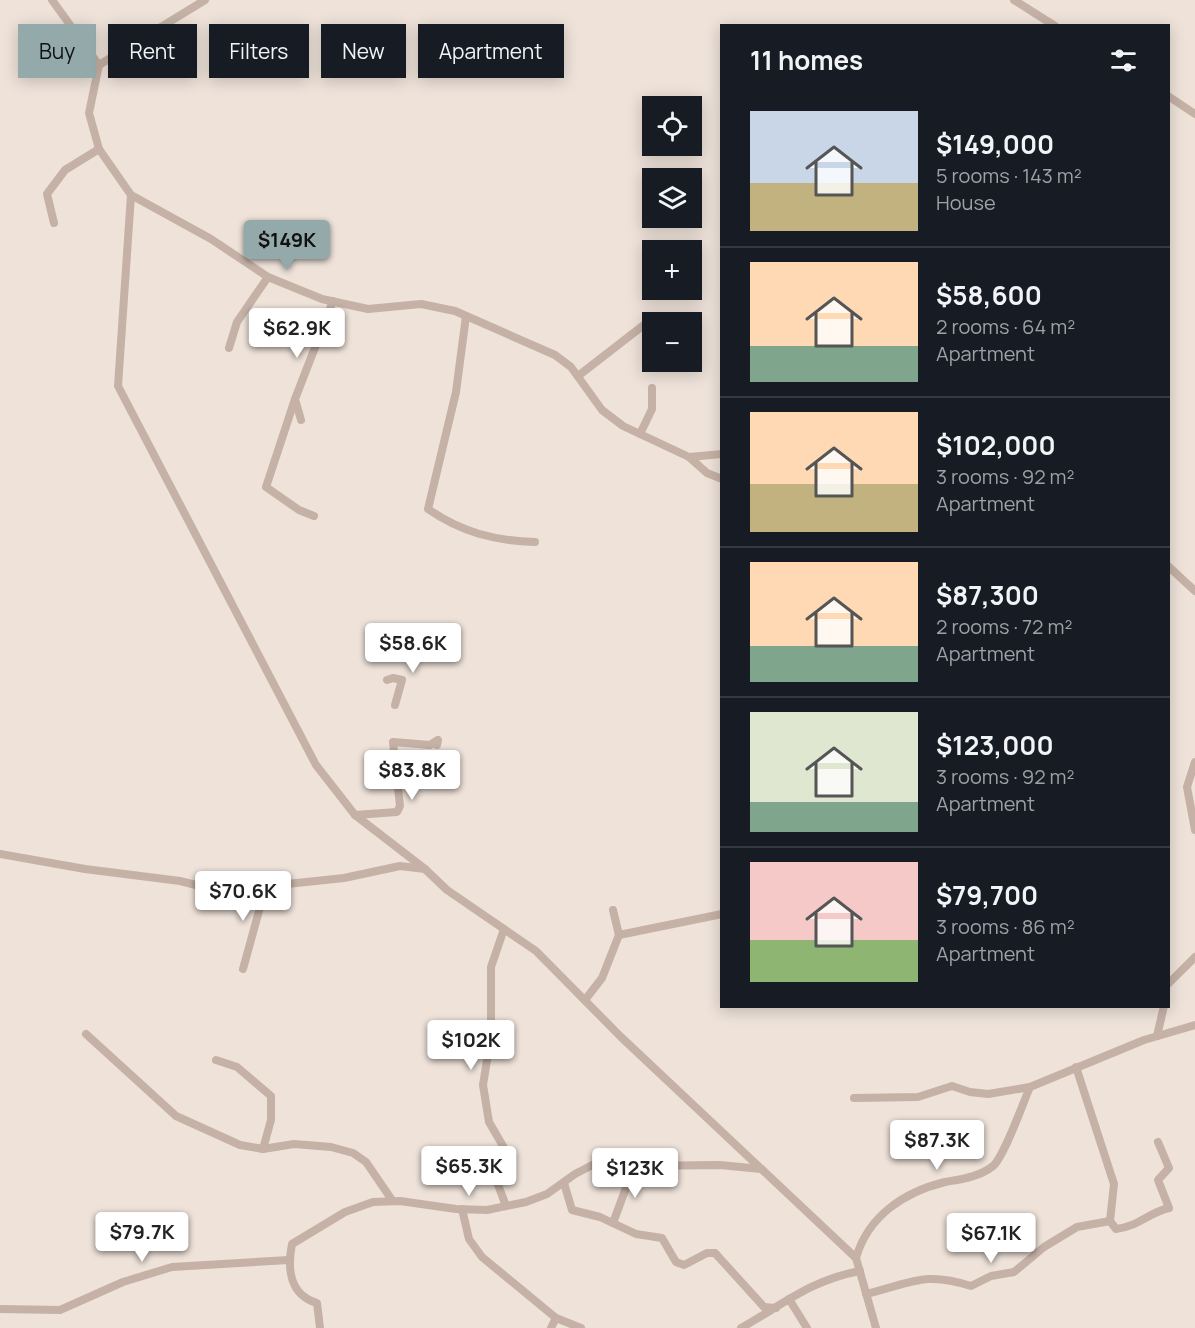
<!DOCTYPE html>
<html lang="en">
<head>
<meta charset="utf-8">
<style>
  body { margin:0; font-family:Manrope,sans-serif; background:#20242c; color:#f1f3f6; height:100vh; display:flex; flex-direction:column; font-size:22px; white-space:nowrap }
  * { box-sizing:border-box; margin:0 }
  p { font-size:20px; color:#9ea1a6 }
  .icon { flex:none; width:33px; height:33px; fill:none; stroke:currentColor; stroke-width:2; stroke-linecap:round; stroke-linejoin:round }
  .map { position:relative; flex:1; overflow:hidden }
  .details { position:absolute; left:720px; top:24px; width:450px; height:984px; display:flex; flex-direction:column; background:#171b24; border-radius:0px; box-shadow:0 3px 15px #0003 }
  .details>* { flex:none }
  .guide { position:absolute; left:18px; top:24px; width:570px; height:54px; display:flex; gap:12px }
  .tools { position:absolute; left:642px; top:96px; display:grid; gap:12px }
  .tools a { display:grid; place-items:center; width:60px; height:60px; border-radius:0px; background:#171b24; box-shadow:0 3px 15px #0003; font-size:30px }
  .price { position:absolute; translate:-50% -51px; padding:0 14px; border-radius:6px; background:#fff; color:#222; font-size:20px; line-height:39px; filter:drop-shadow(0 2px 3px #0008) }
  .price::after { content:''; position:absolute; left:50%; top:36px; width:18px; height:14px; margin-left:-9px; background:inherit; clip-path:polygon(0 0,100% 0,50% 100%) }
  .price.current { background:#93a9aa; color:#111 }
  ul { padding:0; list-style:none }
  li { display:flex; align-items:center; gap:18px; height:150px; padding:0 30px }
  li+li { border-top:2px solid #363941 }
  li span { display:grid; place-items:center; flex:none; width:168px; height:120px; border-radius:0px; color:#555 }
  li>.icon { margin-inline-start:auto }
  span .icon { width:72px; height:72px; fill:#fffc; stroke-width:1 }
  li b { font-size:26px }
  h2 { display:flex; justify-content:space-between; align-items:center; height:72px; padding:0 30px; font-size:26px }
  .chip { padding:0 21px; border-radius:0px; background:#171b24; box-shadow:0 3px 15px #0003; font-size:21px; line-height:54px }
  .chip.current { background:#93a9aa; color:#111 }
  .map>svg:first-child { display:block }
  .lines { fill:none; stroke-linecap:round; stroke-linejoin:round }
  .minor { stroke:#c5b1a6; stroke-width:8 }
</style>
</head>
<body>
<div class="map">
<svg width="1195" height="1328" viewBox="0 0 1195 1328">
  <rect width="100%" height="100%" fill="#eee2d9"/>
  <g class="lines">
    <g class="minor">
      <path d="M52 0 99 65 89 113 99 149 131 195 118 386 316 765 355 815 425 869 447 890 536 951 621 1037 856 1258 876 1328"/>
      <path d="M1014 0 1055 26"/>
      <path d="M99 65 205 0"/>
      <path d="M1168 96 1195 114"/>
      <path d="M131 195 211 239 268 277 322 299 368 309 421 304 455 311 555 355 571 367 602 410 623 426 689 457 707 473 722 479"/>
      <path d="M54 223 47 194 65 170 99 149"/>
      <path d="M466 316 456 392 428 509C461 532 495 541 535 542"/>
      <path d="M229 348 237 322 268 277"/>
      <path d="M578 376 649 321"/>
      <path d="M295 399 266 487 299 510 314 516"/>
      <path d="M301 420 295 399 333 301"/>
      <path d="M640 434 652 409V388"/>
      <path d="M689 457 722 454"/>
      <path d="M1168 566 1195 591"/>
      <path d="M387 680 393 678 402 680 395 705"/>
      <path d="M1195 762 1187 787 1195 830"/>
      <path d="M355 815 397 812 400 806 393 742 430 745 438 740 437 745"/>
      <path d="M0 854 85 869 180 881 220 891 344 878 400 866 425 869"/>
      <path d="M242 892 258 896 262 900 243 969"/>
      <path d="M504 929 491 967V1035L483 1085 489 1122 503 1146 492 1160 491 1166 506 1206"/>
      <path d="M619 935 722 914"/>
      <path d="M1168 984 1195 957"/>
      <path d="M585 1000 602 978 619 935 613 910"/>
      <path d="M86 1034 176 1116 240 1145 263 1149 294 1144 331 1147 353 1153 366 1162 392 1200"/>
      <path d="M1157 1036 1164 1006"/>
      <path d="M216 1060 237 1067 271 1096V1120L263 1149"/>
      <path d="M1076 1067 1114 1184 1110 1221 1116 1229C1137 1227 1150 1212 1169 1208L1158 1180 1169 1168 1158 1142"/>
      <path d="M854 1098 918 1097 952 1086 970 1092 988 1094 1030 1087 1144 1040 1195 1025"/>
      <path d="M564 1183 572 1210 600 1217 636 1234 662 1238 676 1262 684 1265 707 1253H715L764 1307 776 1308"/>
      <path d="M462 1209 469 1239 482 1257 556 1318 581 1328"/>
      <path d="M613 1223 634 1166"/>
      <path d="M856 1258C868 1216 904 1192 945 1182 962 1179 979 1177 993 1166 1004 1157 1023 1103 1030 1087"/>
      <path d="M866 1294C912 1283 924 1271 971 1286L991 1276 1014 1272 1044 1247 1077 1227 1110 1221"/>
      <path d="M789 1299 807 1328"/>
      <path d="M0 1309 60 1310 123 1282 172 1267 289 1260"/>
      <path d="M320 1328 317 1303C290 1295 287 1269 292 1244L345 1212 373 1202 400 1201 456 1209 487 1210 526 1202 547 1194 575 1174 604 1159 614 1158 635 1166 720 1165 761 1169"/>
      <path d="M551 1328 556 1318"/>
      <path d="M741 1328C784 1304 811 1280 860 1271"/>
    </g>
  </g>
</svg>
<div class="tools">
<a><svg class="icon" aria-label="locate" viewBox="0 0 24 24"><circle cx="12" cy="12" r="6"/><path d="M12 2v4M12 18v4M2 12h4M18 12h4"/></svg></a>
<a><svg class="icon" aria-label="layers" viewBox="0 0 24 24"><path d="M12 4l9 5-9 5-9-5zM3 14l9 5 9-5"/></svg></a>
<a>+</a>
<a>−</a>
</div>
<b class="price current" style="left:287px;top:271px">$149K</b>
<b class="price" style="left:297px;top:359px">$62.9K</b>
<b class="price" style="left:413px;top:674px">$58.6K</b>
<b class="price" style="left:412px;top:801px">$83.8K</b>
<b class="price" style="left:243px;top:922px">$70.6K</b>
<b class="price" style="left:471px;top:1071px">$102K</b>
<b class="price" style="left:937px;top:1171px">$87.3K</b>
<b class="price" style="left:469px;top:1197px">$65.3K</b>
<b class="price" style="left:635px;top:1199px">$123K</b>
<b class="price" style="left:142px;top:1263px">$79.7K</b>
<b class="price" style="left:991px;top:1264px">$67.1K</b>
<div class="guide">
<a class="chip current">Buy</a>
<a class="chip">Rent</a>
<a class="chip">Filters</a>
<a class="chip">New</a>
<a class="chip">Apartment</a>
</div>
<section class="details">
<h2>11 homes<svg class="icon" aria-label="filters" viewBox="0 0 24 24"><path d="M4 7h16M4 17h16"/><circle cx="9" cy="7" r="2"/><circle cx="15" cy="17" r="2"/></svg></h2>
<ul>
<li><span style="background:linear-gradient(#c9d6e8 60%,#c2b280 0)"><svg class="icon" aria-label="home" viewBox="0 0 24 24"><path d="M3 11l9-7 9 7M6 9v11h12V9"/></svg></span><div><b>$149,000</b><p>5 rooms · 143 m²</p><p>House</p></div></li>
<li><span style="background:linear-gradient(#ffd9b3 70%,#7fa58c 0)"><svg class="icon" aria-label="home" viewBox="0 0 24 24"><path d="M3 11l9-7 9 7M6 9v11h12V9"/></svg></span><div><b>$58,600</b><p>2 rooms · 64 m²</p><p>Apartment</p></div></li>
<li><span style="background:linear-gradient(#ffd9b3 60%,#c2b280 0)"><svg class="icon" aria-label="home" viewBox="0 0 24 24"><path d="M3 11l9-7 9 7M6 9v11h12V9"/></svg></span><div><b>$102,000</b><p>3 rooms · 92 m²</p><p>Apartment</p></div></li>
<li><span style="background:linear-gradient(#ffd9b3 70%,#7fa58c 0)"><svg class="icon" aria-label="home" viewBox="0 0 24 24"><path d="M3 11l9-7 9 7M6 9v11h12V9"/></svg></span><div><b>$87,300</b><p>2 rooms · 72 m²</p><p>Apartment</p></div></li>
<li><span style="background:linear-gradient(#dfe7d0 75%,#7fa58c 0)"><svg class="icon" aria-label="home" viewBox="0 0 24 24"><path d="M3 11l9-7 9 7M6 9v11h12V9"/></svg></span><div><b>$123,000</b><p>3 rooms · 92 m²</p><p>Apartment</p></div></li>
<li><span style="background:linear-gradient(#f6c9c9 65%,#8fb573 0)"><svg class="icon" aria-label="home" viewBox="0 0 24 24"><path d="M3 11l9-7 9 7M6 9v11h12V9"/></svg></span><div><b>$79,700</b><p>3 rooms · 86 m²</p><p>Apartment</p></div></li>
</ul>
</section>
</div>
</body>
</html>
